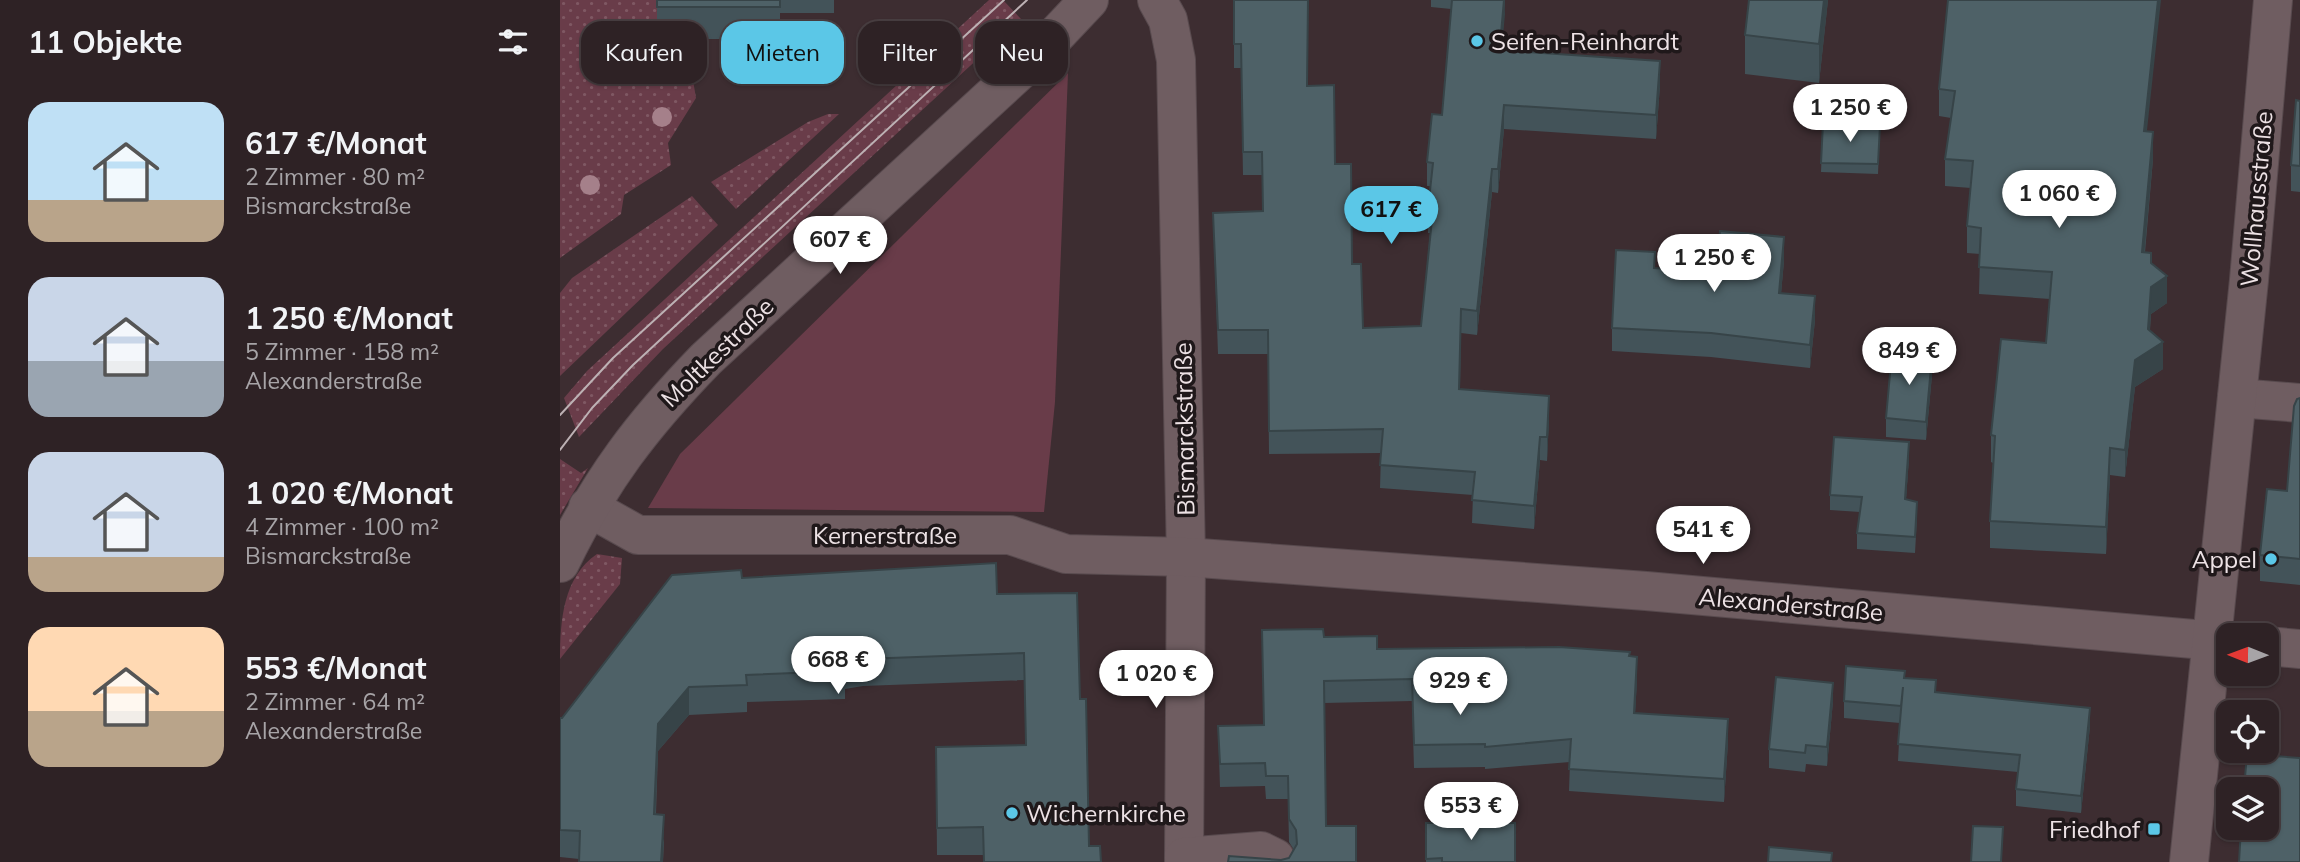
<!DOCTYPE html>
<html lang="de">
<head>
<meta charset="utf-8">
<style>
  body { margin:0; font-family:Mulish,sans-serif; background:#3a2f32; color:#f1f3f6; height:100vh; display:flex; flex-direction:column; font-size:26px; white-space:nowrap }
  * { box-sizing:border-box; margin:0 }
  p { font-size:23px; color:#a7a4a7 }
  .icon { flex:none; width:38px; height:38px; fill:none; stroke:currentColor; stroke-width:2; stroke-linecap:round; stroke-linejoin:round }
  .map { position:relative; flex:1; overflow:hidden }
  .details { display:flex; flex-direction:column; background:#2e2225; width:560px }
  .details>* { flex:none }
  .banner { position:absolute; left:21px; top:21px; width:665px; height:63px; display:flex; gap:14px }
  .needle { width:46px; rotate:271deg }
  .tools { position:absolute; left:1656px; top:623px; display:grid; gap:14px }
  .tools a { display:grid; place-items:center; width:63px; height:63px; border-radius:14px; background:#2e2225; box-shadow:0 2px 5px #0004,0 0 0 2px #493f42; font-size:35px }
  .price { position:absolute; translate:-50% -60px; padding:0 16px; border-radius:24px; background:#fff; color:#222; font-size:23px; line-height:46px; filter:drop-shadow(0 2px 4px #0008) }
  .price::after { content:''; position:absolute; left:50%; top:42px; width:21px; height:16px; margin-left:-10px; background:inherit; clip-path:polygon(0 0,100% 0,50% 100%) }
  .price.selected { background:#5bc7e7; color:#111 }
  ul { padding:0; list-style:none }
  li { display:flex; align-items:center; gap:21px; height:175px; padding:0 28px }
  li span { display:grid; place-items:center; flex:none; width:196px; height:140px; border-radius:21px; color:#555 }
  li>.icon { margin-inline-start:auto }
  span .icon { width:84px; height:84px; fill:#fffc; stroke-width:1 }
  li b { font-size:30px }
  h2 { display:flex; justify-content:space-between; align-items:center; height:84px; padding:0 28px; font-size:30px }
  .chip { padding:0 24px; border-radius:21px; background:#2e2225; box-shadow:0 2px 5px #0004,0 0 0 2px #493f42; font-size:24px; line-height:63px }
  .chip.selected { background:#5bc7e7; color:#111 }
  main { display:flex; flex:1; min-height:0 }
  .map>svg:first-child { display:block }
  .grass { fill:url(#grass-dots) }
  .green { fill:#693c49 }
  .lines { fill:none; stroke-linecap:round; stroke-linejoin:round }
  .minor-casing { stroke:#584a4e; stroke-width:40 }
  .minor { stroke:#6f5d61; stroke-width:38 }
  .tram { stroke:#bdb1b4; stroke-width:2 }
  .tree { fill:#a5808a }
  .wall { fill:#435359 }
  .shaded-wall { fill:#374448 }
  .building { fill:#4e6167; stroke:#374448; stroke-width:2 }
  .poi-dot { fill:#5bc7e7; stroke:#1f181a; stroke-width:2.5 }
  .labels { text-anchor:middle; dominant-baseline:central; stroke-width:7; stroke-linejoin:round; paint-order:stroke }
  .poi-label { font-size:24px; fill:#ede2e5; stroke:#1f181a; text-anchor:start }
  .street-label { font-size:24px; fill:#ede2e5; stroke:#1f181a }
</style>
</head>
<body>
<main>
<section class="details">
<h2>11 Objekte<svg class="icon" aria-label="filters" viewBox="0 0 24 24"><path d="M4 7h16M4 17h16"/><circle cx="9" cy="7" r="2"/><circle cx="15" cy="17" r="2"/></svg></h2>
<ul>
<li><span style="background:linear-gradient(#bfe0f5 70%,#b9a48a 0)"><svg class="icon" aria-label="home" viewBox="0 0 24 24"><path d="M3 11l9-7 9 7M6 9v11h12V9"/></svg></span><div><b>617 €/Monat</b><p>2 Zimmer · 80 m²</p><p>Bismarckstraße</p></div></li>
<li><span style="background:linear-gradient(#c9d6e8 60%,#9aa5b1 0)"><svg class="icon" aria-label="home" viewBox="0 0 24 24"><path d="M3 11l9-7 9 7M6 9v11h12V9"/></svg></span><div><b>1 250 €/Monat</b><p>5 Zimmer · 158 m²</p><p>Alexanderstraße</p></div></li>
<li><span style="background:linear-gradient(#c9d6e8 75%,#b9a48a 0)"><svg class="icon" aria-label="home" viewBox="0 0 24 24"><path d="M3 11l9-7 9 7M6 9v11h12V9"/></svg></span><div><b>1 020 €/Monat</b><p>4 Zimmer · 100 m²</p><p>Bismarckstraße</p></div></li>
<li><span style="background:linear-gradient(#ffd9b3 60%,#b9a48a 0)"><svg class="icon" aria-label="home" viewBox="0 0 24 24"><path d="M3 11l9-7 9 7M6 9v11h12V9"/></svg></span><div><b>553 €/Monat</b><p>2 Zimmer · 64 m²</p><p>Alexanderstraße</p></div></li>
</ul>
</section>
<div class="map">
<svg width="1740" height="862" viewBox="0 0 1740 862">
  <defs>
    <pattern id="grass-dots" width="8" height="8" patternUnits="userSpaceOnUse" patternTransform="scale(1.75)"><rect width="8" height="8" fill="#693c49"/><path d="M2 2h.1M6 6h.1" fill="none" stroke="#7f5863" stroke-width="1.8" stroke-linecap="round"/></pattern>
  </defs>
  <rect width="100%" height="100%" fill="#3d2d31"/>
  <g class="grass">
    <path d="M0 0H97L126 39 136 98 108 143 111 165 64 195 61 214 0 258Z"/>
    <path d="M429 0H443L461 19 103 349 19 437 4 398 27 371Z"/>
    <path d="M268 114H279L176 209 151 182 248 122Z"/>
    <path d="M132 196 158 225 0 376V293L12 278Z"/>
    <path d="M0 459 21 473 28 468 0 515Z"/>
    <path d="M37 554 62 558 60 584 0 659C0 621 3 577 37 554Z"/>
  </g>
  <path class="green" d="M508 73 495 402 484 512 88 508 120 454Z"/>
  <g class="lines">
    <g class="minor-casing">
      <g id="minor">
        <path d="M597 0 608 20 616 60 626 557 624 862"/>
        <path d="M1677 398 1740 403"/>
        <path d="M28 507 78 535H450L506 554 626 557 1086 591 1668 642"/>
        <path d="M0 563C40 480 82 425 146 359L478 54 529 0"/>
        <path d="M1706 646 1740 649"/>
        <path d="M624 857 701 851 715 858 716 862"/>
        <path d="M1629 862 1689 280 1713 0"/>
      </g>
    </g>
    <use href="#minor" class="minor"/>
    <g class="tram">
      <path d="M0 415 53 358 444 0"/>
      <path d="M0 450 32 408 73 365 467 0"/>
    </g>
  </g>
  <g class="tree">
    <circle cx="46" cy="43" r="10"/>
    <circle cx="102" cy="117" r="10"/>
    <circle cx="30" cy="185" r="10"/>
  </g>
  <g class="wall">
    <path d="M97 0H274V13H220V39H97Z"/>
    <path d="M674 0 748 86 775 164 803 328 861 326 870 233H868V209L870 186H867V162L882 115 891 9 871 7V0H945L942 45 954 51 1100 85 1096 139 944 129 938 193 932 192 917 335 901 333 900 389 989 419 987 461 980 460 974 529 912 523 913 495 820 488 821 453 709 454 708 354H658L653 213 703 212 702 175H683L681 68H674Z"/>
    <path d="M1189 0H1268L1259 83 1185 74V35Z"/>
    <path d="M1388 0 1587 132 1593 159 1585 252 1591 263 1607 303 1591 314 1590 330 1603 369 1575 387 1565 477 1550 475 1546 554 1430 548V521L1433 463 1431 462V435L1486 343 1490 299 1419 294 1420 254 1407 253V226L1411 188 1385 186V159L1391 118 1379 116V89Z"/>
    <path d="M1740 101V192L1731 191V165Z"/>
    <path d="M1263 123 1320 125 1318 174 1261 172Z"/>
    <path d="M1224 261 1221 293 1255 320 1250 368 1151 357 1052 351V328L1095 268 1156 272Z"/>
    <path d="M1372 375 1366 440 1326 437V418Z"/>
    <path d="M1740 398V585L1700 581V555L1727 491Z"/>
    <path d="M1349 458 1346 499 1357 517 1355 553 1297 549V533L1300 512 1270 510V495Z"/>
    <path d="M182 578 437 594 520 699 529 846 541 862H423V855H377L376 747 466 745 464 680 303 686 285 689V699L187 702V712L129 715 98 751 96 814 104 842 103 862H19V859L0 857V718H2Z"/>
    <path d="M764 637 817 649 1070 656 1077 680 1075 713 1168 742 1164 802 1009 791 1010 762 925 769V767L854 768 852 701 764 703 766 826 796 862 721 860 729 858 734 850 729 842 728 799H706L705 786 660 787 658 726 704 725Z"/>
    <path d="M1345 678 1376 692 1530 726 1521 813 1456 806V789L1458 772 1338 761 1340 723 1284 718V701Z"/>
    <path d="M1273 701 1267 766 1246 764 1245 772 1209 768V749Z"/>
    <path d="M866 823 955 862H866Z"/>
  </g>
  <g class="shaded-wall">
    <path d="M944 0 945 14 940 68V45Z"/>
    <path d="M1264 0H1268L1259 83V44Z"/>
    <path d="M1598 0H1601L1584 158V131Z"/>
    <path d="M1100 61V85L1096 139V115Z"/>
    <path d="M944 105V129L938 193V169Z"/>
    <path d="M1593 132V159L1582 279V252Z"/>
    <path d="M932 169V192L917 335V311Z"/>
    <path d="M1224 237V261L1219 317V293Z"/>
    <path d="M1607 276V303L1591 314 1588 352 1603 342V369L1575 387 1565 477V450L1575 360 1588 329 1591 287Z"/>
    <path d="M1255 296V320L1250 368V345Z"/>
    <path d="M1372 356V375L1366 440V422Z"/>
    <path d="M989 396V419L987 461V437Z"/>
    <path d="M980 437V460L974 529V506Z"/>
    <path d="M1349 442V458L1345 514V499Z"/>
    <path d="M1550 448V475L1546 554V527Z"/>
    <path d="M1077 657V680L1074 736V713Z"/>
    <path d="M1273 683V701L1267 766V747Z"/>
    <path d="M129 687V715L98 751 94 841V814L98 724Z"/>
    <path d="M1530 708V726L1521 813V796Z"/>
    <path d="M1168 719V742L1164 802V779Z"/>
    <path d="M104 815 103 862H101Z"/>
  </g>
  <g class="building">
    <rect x="97" y="0" width="123" height="7"/>
    <path d="M674 0H748L747 86 774 85 775 164H791L792 264H801L803 328 861 326 873 210 868 209 873 163 867 162 872 114 882 115 892 0H944L940 45 954 46 953 51 1100 61 1096 115 944 105 938 169H932L917 311 901 309 899 389 989 396 987 437H980L974 506 912 500 915 472 820 465 823 429 709 431 708 330H658L653 213 703 211 702 152H683L681 44H674Z"/>
    <path d="M1189 0H1264L1259 44 1185 35Z"/>
    <path d="M1388 0H1598L1584 131 1593 132 1582 252 1591 253V263L1607 276 1591 287 1588 329 1603 342 1575 360 1565 450 1550 448 1546 527 1430 521 1435 436 1431 435 1441 339 1486 343 1492 272 1419 267 1421 228 1407 226 1413 161 1385 159 1395 91 1379 89Z"/>
    <path d="M1736 100 1740 101V166L1731 165Z"/>
    <path d="M1263 123 1320 125 1318 164 1261 163Z"/>
    <path d="M1160 231 1224 237 1219 293 1255 296 1250 345 1151 333 1052 328 1056 250 1095 252 1094 268 1156 272Z"/>
    <path d="M1332 352 1372 356 1366 422 1326 418Z"/>
    <path d="M1740 398V559L1700 555 1707 489 1727 491 1734 406 1737 399Z"/>
    <path d="M1274 437 1349 442 1345 499 1357 502 1355 537 1297 533 1302 497 1270 495Z"/>
    <path d="M436 563 437 594 517 593 520 699H526L529 846H540L541 862H424L423 827 377 828 376 747 466 745 464 653 303 659 285 662V671L186 675 187 685 129 687 98 724 94 814 104 815 101 862H19L20 831 0 830V718H2L112 575 181 570 182 578Z"/>
    <path d="M763 629 764 637 817 636V649L999 647 1070 652 1069 656 1077 657 1074 713 1168 719 1164 779 1009 769 1011 739 925 747V744L854 745 852 679 764 681 766 826H796V862H668L669 856 721 860 729 858 737 844 736 830 729 819 728 776H706L705 763 660 764 658 726 704 725 702 630Z"/>
    <path d="M1286 666 1345 671 1344 678 1376 680 1375 692 1530 708 1521 796 1456 789 1460 755 1338 744 1343 687 1341 706 1284 701Z"/>
    <path d="M1216 677 1273 683 1267 747 1246 745 1245 753 1209 749Z"/>
    <path d="M1687 754 1740 758V862H1679L1681 828H1706V789H1684Z"/>
    <path d="M866 823H955V862H882V858L866 859Z"/>
    <path d="M1413 826 1443 827 1441 862H1411Z"/>
    <path d="M1209 847 1272 853 1271 862H1208Z"/>
  </g>
  <g class="poi-dot">
    <circle cx="917" cy="41" r="7"/>
    <circle cx="1711" cy="559" r="7"/>
    <circle cx="452" cy="813" r="7"/>
    <rect x="1587" y="822" width="14" height="14" rx="3.5"/>
  </g>
  <g class="labels">
    <g class="poi-label">
      <text x="931" y="41">Seifen-Reinhardt</text>
      <text x="1697" y="559" text-anchor="end">Appel</text>
      <text x="466" y="813">Wichernkirche</text>
      <text x="1580" y="829" text-anchor="end">Friedhof</text>
    </g>
    <g class="street-label">
      <text transform="translate(1696 199) rotate(-85)">Wollhausstraße</text>
      <text transform="translate(157 352) rotate(-44)">Moltkestraße</text>
      <text transform="translate(624 429) rotate(-91)">Bismarckstraße</text>
      <text x="325" y="535">Kernerstraße</text>
      <text transform="translate(1231 604) rotate(5)">Alexanderstraße</text>
    </g>
  </g>
</svg>
<div class="tools">
<a><svg class="needle" viewBox="-14 -14 28 28"><path d="M0-13l5 13h-10z" fill="#e53935"/><path d="M0 13l5-13h-10z" fill="#a7a4a7"/></svg></a>
<a><svg class="icon" aria-label="locate" viewBox="0 0 24 24"><circle cx="12" cy="12" r="6"/><path d="M12 2v4M12 18v4M2 12h4M18 12h4"/></svg></a>
<a><svg class="icon" aria-label="layers" viewBox="0 0 24 24"><path d="M12 4l9 5-9 5-9-5zM3 14l9 5 9-5"/></svg></a>
</div>
<b class="price" style="left:1290px;top:144px">1 250 €</b>
<b class="price" style="left:1499px;top:230px">1 060 €</b>
<b class="price selected" style="left:831px;top:246px">617 €</b>
<b class="price" style="left:280px;top:276px">607 €</b>
<b class="price" style="left:1154px;top:294px">1 250 €</b>
<b class="price" style="left:1349px;top:387px">849 €</b>
<b class="price" style="left:1143px;top:566px">541 €</b>
<b class="price" style="left:278px;top:696px">668 €</b>
<b class="price" style="left:596px;top:710px">1 020 €</b>
<b class="price" style="left:900px;top:717px">929 €</b>
<b class="price" style="left:911px;top:842px">553 €</b>
<div class="banner">
<a class="chip">Kaufen</a>
<a class="chip selected">Mieten</a>
<a class="chip">Filter</a>
<a class="chip">Neu</a>
</div>
</div>
</main>
</body>
</html>
